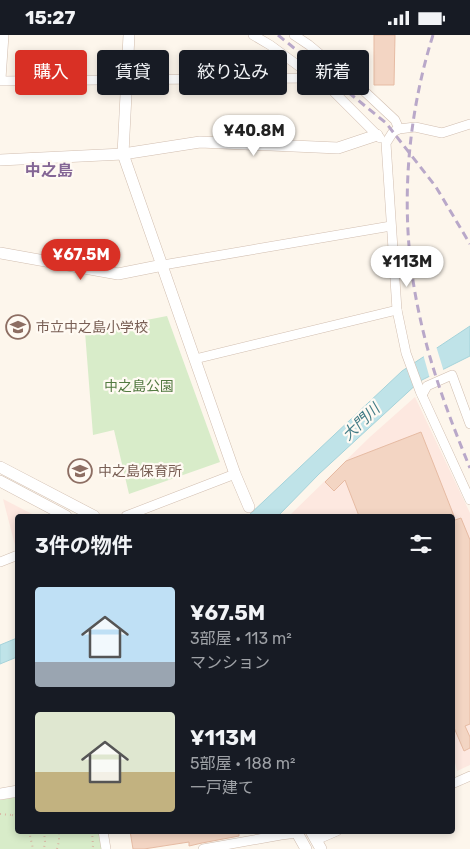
<!DOCTYPE html>
<html lang="ja">
<head>
<meta charset="utf-8">
<style>
  body { margin:0; font-family:Rubik,"Noto Sans JP",sans-serif; background:#20242c; color:#f1f3f6; height:100vh; display:flex; flex-direction:column; font-size:19px; white-space:nowrap }
  * { box-sizing:border-box; margin:0 }
  p { font-size:16px; color:#9ea1a6 }
  .icon { flex:none; width:28px; height:28px; fill:none; stroke:currentColor; stroke-width:2; stroke-linecap:round; stroke-linejoin:round }
  .map { position:relative; flex:1; overflow:hidden }
  .side { position:absolute; left:15px; top:479px; width:440px; height:320px; display:flex; flex-direction:column; background:#171b24; border-radius:5px; box-shadow:0 2px 8px #0003 }
  .side>* { flex:none }
  .guide { position:absolute; left:15px; top:15px; width:440px; height:45px; display:flex; gap:10px }
  .price { position:absolute; translate:-50% -42px; padding:0 11px; border-radius:18px; background:#fff; color:#222; font-size:16px; line-height:32px; filter:drop-shadow(0 1px 2px #0008) }
  .price::after { content:''; position:absolute; left:50%; top:30px; width:15px; height:11px; margin-left:-8px; background:inherit; clip-path:polygon(0 0,100% 0,50% 100%) }
  .price.selected { background:#d93025; color:#fff }
  ul { padding:0; list-style:none }
  li { display:flex; align-items:center; gap:15px; height:125px; padding:0 20px }
  li span { display:grid; place-items:center; flex:none; width:140px; height:100px; border-radius:5px; color:#555 }
  li>.icon { margin-inline-start:auto }
  span .icon { width:60px; height:60px; fill:#fffc; stroke-width:1 }
  li b { font-size:21px }
  h2 { display:flex; justify-content:space-between; align-items:center; height:60px; padding:0 20px; font-size:21px }
  .pill { padding:0 18px; border-radius:5px; background:#171b24; box-shadow:0 2px 8px #0003; font-size:18px; line-height:45px }
  .pill.selected { background:#d93025; color:#fff }
  .status { display:flex; justify-content:space-between; align-items:center; height:35px; padding:0 25px; background:#171b24; direction:ltr }
  .status svg { height:14px; fill:currentColor }
  .map>svg:first-child { display:block }
  .commercial { fill:#fde8e0 }
  .green { fill:#d8ecc9 }
  .water { fill:#bfe3e8; stroke:#a5d3da }
  .pier { fill:#fdf6ec }
  .building { fill:#f3d5c3; stroke:#e6bba3 }
  .lines { fill:none; stroke-linecap:round; stroke-linejoin:round }
  .minor-casing { stroke:#d1beb0; stroke-width:10 }
  .tertiary-casing { stroke:#d1beb0; stroke-width:12 }
  .path { stroke:#d9b8a5; stroke-width:2; stroke-dasharray:1 4; stroke-linecap:butt }
  .minor { stroke:#fff; stroke-width:9 }
  .tertiary { stroke:#fff; stroke-width:11 }
  .rail { stroke:#b9a8c9; stroke-width:3; stroke-dasharray:8 5; stroke-linecap:butt }
  .labels { text-anchor:middle; dominant-baseline:central; stroke-width:4.5; stroke-linejoin:round; paint-order:stroke }
  .education-label { font-size:14px; fill:#785e54; stroke:#fffaf3; text-anchor:start }
  .park-label { font-size:14px; fill:#537a41; stroke:#fffaf3 }
  .water-label { font-size:15px; font-style:italic; fill:#437c86; stroke:#fffaf3 }
  .quarter-label { font-size:16px; font-weight:bold; fill:#846695; stroke:#fffaf3 }
</style>
</head>
<body>
<div class="status"><b>15:27</b><svg viewBox="0 0 49 12"><path d="M0 12V9h3v3zM5 12V6h3v6zM10 12V3h3v9zM15 12V0h3v12zM26 1h20v11H26zM47 4h2v5h-2z"/></svg></div>
<div class="map">
<svg width="470" height="814" viewBox="0 0 470 814">
  <rect width="100%" height="100%" fill="#fdf6ec"/>
  <g class="commercial">
    <path d="M415 362 470 478V730L457 736 453 719 452 481H289L370 402Z"/>
    <path d="M3 464 36 481H18L17 513 16 514Z"/>
  </g>
  <g class="green">
    <path d="M167 281 220 427 129 459 114 395 93 400 85 297Z"/>
    <path d="M17 762 18 796H99L102 814H0V765Z"/>
  </g>
  <g class="water">
    <path d="M470 291V321L420 346 319 439 278 481H248L402 336Z"/>
    <path d="M17 603V622L0 629V610Z"/>
  </g>
  <path class="pier" d="M436 311 444 337 430 344 423 319Z"/>
  <g class="building">
    <path d="M374 0H395L394 50H374Z"/>
    <path d="M421 397 454 481H359L345 445 334 456 325 447 346 426Z"/>
    <path d="M461 483 470 505V689L465 691 470 702V713L464 716 452 688V486Z"/>
    <path d="M130 796H239V801L202 808 189 811V807L144 814H133Z"/>
  </g>
  <g class="lines">
    <g class="minor-casing">
      <g id="minor">
        <path d="M253 0 270 10 315 43 333 56 380 103"/>
        <path d="M294 0 309 10 363 55 395 85 399 94"/>
        <path d="M0 46 315 43"/>
        <path d="M470 89 442 98 415 92 399 94 393 97 386 108 397 275 406 318 420 356 470 465"/>
        <path d="M163 230 391 191"/>
        <path d="M195 324 397 275"/>
        <path d="M422 360 427 351 452 340 470 389"/>
        <path d="M126 481 235 439"/>
        <path d="M0 527 18 520"/>
        <path d="M452 749 470 741"/>
        <path d="M103 796 106 814"/>
        <path d="M316 805 337 796"/>
        <path d="M203 814 281 800 297 798"/>
      </g>
    </g>
    <g class="tertiary-casing">
      <g id="tertiary">
        <path d="M129 0 123 119 235 439 249 472"/>
        <path d="M0 44 3 0"/>
        <path d="M0 125 123 119 200 107 338 113 377 100"/>
        <path d="M0 218 118 239 163 230"/>
        <path d="M0 432 94 481"/>
        <path d="M0 446 66 481"/>
        <path d="M0 759 18 756"/>
        <path d="M296 796 306 814"/>
        <path d="M311 796 321 814"/>
      </g>
    </g>
    <g class="path">
      <path d="M0 779 12 780 18 779"/>
      <path d="M12 780 18 782"/>
      <path d="M29 796 33 814"/>
      <path d="M44 796 45 806 44 814"/>
      <path d="M92 796 93 811 92 814"/>
      <path d="M57 814 59 806V796"/>
    </g>
    <use href="#minor" class="minor"/>
    <use href="#tertiary" class="tertiary"/>
    <g class="rail">
      <path d="M278 0 386 88 436 152 470 209"/>
      <path d="M433 0C405 89 399 187 419 278 430 331 449 382 470 433"/>
    </g>
  </g>
  <defs>
    <g id="school-ring" transform="scale(1.25)"><circle r="9.5" fill="#fffaf3" stroke="#8d6e63" stroke-width="1.5"/><path d="M0-5L7-2L0 1L-7-2ZM-4 1L0 2.5L4 1V4Q0 6-4 4Z" fill="#8d6e63"/></g>
  </defs>
  <g fill-rule="evenodd">
    <use href="#school-ring" x="18" y="292"/>
    <use href="#school-ring" x="80" y="436"/>
  </g>
  <g class="labels">
    <g class="education-label">
      <text x="36" y="292">市立中之島小学校</text>
      <text x="98" y="436">中之島保育所</text>
    </g>
    <g class="park-label">
      <text x="139" y="351">中之島公園</text>
    </g>
    <g class="water-label">
      <text transform="translate(361 387) rotate(-44)">大門川</text>
    </g>
    <g class="quarter-label">
      <text x="49" y="135">中之島</text>
    </g>
  </g>
</svg>
<b class="price" style="left:254px;top:122px">¥40.8M</b>
<b class="price selected" style="left:81px;top:246px">¥67.5M</b>
<b class="price" style="left:407px;top:253px">¥113M</b>
<div class="guide">
<a class="pill selected">購入</a>
<a class="pill">賃貸</a>
<a class="pill">絞り込み</a>
<a class="pill">新着</a>
</div>
<section class="side">
<h2>3件の物件<svg class="icon" aria-label="filters" viewBox="0 0 24 24"><path d="M4 7h16M4 17h16"/><circle cx="9" cy="7" r="2"/><circle cx="15" cy="17" r="2"/></svg></h2>
<ul>
<li><span style="background:linear-gradient(#bfe0f5 75%,#9aa5b1 0)"><svg class="icon" aria-label="home" viewBox="0 0 24 24"><path d="M3 11l9-7 9 7M6 9v11h12V9"/></svg></span><div><b>¥67.5M</b><p>3部屋 · 113 m²</p><p>マンション</p></div></li>
<li><span style="background:linear-gradient(#dfe7d0 60%,#c2b280 0)"><svg class="icon" aria-label="home" viewBox="0 0 24 24"><path d="M3 11l9-7 9 7M6 9v11h12V9"/></svg></span><div><b>¥113M</b><p>5部屋 · 188 m²</p><p>一戸建て</p></div></li>
</ul>
</section>
</div>
</body>
</html>
